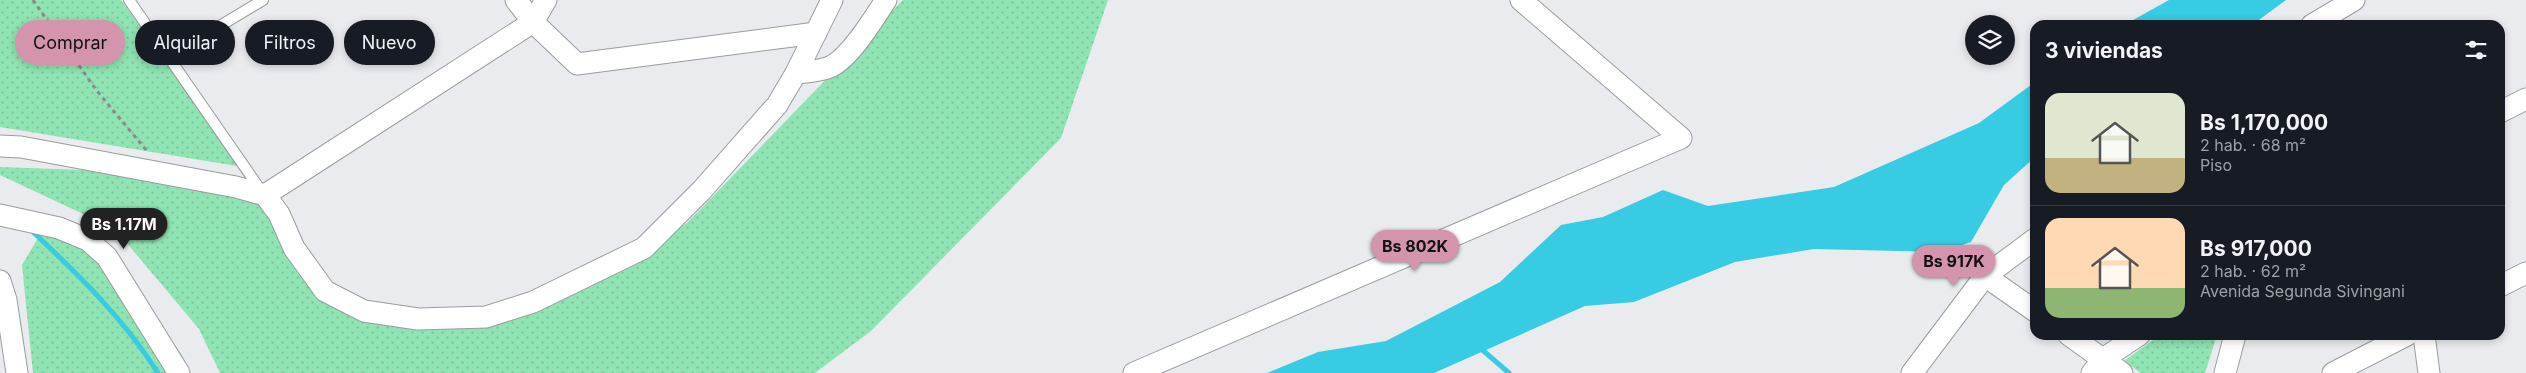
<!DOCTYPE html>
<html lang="es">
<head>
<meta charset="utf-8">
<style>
  body { margin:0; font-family:Inter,sans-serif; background:#242831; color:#f1f3f6; height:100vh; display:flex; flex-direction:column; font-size:19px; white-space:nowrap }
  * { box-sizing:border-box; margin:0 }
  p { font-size:16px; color:#9ea1a6 }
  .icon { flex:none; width:28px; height:28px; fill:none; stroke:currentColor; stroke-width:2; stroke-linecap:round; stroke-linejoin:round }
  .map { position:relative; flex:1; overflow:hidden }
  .side { position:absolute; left:2030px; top:20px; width:475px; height:320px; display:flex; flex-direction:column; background:#171b24; border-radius:15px; box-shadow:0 2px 8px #0003 }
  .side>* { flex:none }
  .hud { position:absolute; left:15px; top:20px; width:475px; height:45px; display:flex; gap:10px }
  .buttons { position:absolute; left:1965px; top:15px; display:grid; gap:10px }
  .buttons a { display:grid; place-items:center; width:50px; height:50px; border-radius:50%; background:#171b24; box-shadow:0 2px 8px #0003; font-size:25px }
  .price { position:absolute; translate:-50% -42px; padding:0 11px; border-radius:18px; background:#d494ae; color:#111; font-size:16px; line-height:32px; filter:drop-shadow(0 1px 2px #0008) }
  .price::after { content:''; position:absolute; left:50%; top:30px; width:15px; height:11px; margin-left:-8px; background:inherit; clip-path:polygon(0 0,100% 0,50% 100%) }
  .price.selected { background:#222; color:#fff }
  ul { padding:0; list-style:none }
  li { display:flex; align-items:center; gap:15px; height:125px; padding:0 15px }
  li+li { border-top:1px solid #363941 }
  li span { display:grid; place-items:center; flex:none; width:140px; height:100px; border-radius:15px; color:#555 }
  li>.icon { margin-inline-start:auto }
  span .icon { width:60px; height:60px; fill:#fffc; stroke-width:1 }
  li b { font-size:21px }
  h2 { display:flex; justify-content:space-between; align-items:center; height:60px; padding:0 15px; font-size:21px }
  .tag { padding:0 18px; border-radius:22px; background:#171b24; box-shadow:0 2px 8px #0003; font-size:18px; line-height:45px }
  .tag.selected { background:#d494ae; color:#111 }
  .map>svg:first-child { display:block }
  .grass { fill:url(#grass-dots) }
  .water { fill:#38cbe4 }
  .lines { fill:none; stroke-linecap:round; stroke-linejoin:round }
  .stream { stroke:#38cbe4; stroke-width:5 }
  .lane-casing { stroke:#9b9c9e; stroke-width:12 }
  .street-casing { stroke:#9b9c9e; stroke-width:23 }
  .path { stroke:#8a8b8d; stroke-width:3; stroke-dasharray:4 4; stroke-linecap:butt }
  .lane { stroke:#fff; stroke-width:10 }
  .street { stroke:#fff; stroke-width:21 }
</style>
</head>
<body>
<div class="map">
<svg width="2526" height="373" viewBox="0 0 2526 373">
  <defs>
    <pattern id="grass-dots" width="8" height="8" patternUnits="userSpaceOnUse" patternTransform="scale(1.25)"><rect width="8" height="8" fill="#90e3b2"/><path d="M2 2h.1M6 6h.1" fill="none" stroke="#7bc298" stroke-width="1.8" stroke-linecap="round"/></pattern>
  </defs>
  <rect width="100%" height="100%" fill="#eaebee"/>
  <g class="grass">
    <path d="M0 0H121L243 167 0 127Z"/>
    <path d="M903 0H1108L1061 138 871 331 815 373H220L199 329 115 229 0 175V167L84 170 267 195 349 307 428 324 546 307 687 223Z"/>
    <path d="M50 218 101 249 182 355 190 373H33L22 265Z"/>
    <path d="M2160 335H2217L2205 373H2141L2124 361Z"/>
  </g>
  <g class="water">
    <path d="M2169 0H2286L2252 25H2124Z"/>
    <path d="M2035 82V157L2004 185 1971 242 1942 252 1814 249 1735 262 1634 302 1585 306 1434 373H1267L1318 352 1386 341 1500 282 1561 225 1603 217 1663 190 1708 206 1834 187 1979 123Z"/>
  </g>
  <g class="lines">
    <g class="stream">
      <path d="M32 231C78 274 124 319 158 373"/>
      <path d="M1479 347 1509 373"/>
    </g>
    <g class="lane-casing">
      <g id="lane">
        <path d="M129 0 262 192"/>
        <path d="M168 57 263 0"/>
      </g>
    </g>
    <g class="street-casing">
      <g id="street">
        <path d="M516 0 533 22 577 64 816 33"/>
        <path d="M2312 25 2354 0"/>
        <path d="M796 73C806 72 818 71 827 68 848 62 874 18 886 0"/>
        <path d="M2500 112 2526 99"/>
        <path d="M0 146 21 147 236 187 265 195 279 214 294 248 325 291 364 311 418 319 486 317 533 302 644 248 702 190 777 105 796 73 832 0"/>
        <path d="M265 195 533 22 546 0"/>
        <path d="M0 215 59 228 88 240 107 257 179 373"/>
        <path d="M1985 276 2035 311"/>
        <path d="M0 281 6 300 17 373"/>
        <path d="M2500 286 2526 273"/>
        <path d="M2069 335 2122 373"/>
        <path d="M2424 335 2429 373"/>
        <path d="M1134 373 1681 138 1521 0"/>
        <path d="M1912 373 1985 276 2035 239"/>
        <path d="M2092 373 2103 359 2139 335"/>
        <path d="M2225 373 2235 335"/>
        <path d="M2333 373 2407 335"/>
      </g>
    </g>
    <path class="path" d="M33 0 97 91 147 151"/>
    <use href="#lane" class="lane"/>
    <use href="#street" class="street"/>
  </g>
</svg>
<div class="buttons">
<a><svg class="icon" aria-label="layers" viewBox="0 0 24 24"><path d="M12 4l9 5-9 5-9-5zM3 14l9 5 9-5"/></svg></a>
</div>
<b class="price selected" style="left:124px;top:250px">Bs 1.17M</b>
<b class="price" style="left:1415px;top:272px">Bs 802K</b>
<b class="price" style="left:1954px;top:287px">Bs 917K</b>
<div class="hud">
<a class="tag selected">Comprar</a>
<a class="tag">Alquilar</a>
<a class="tag">Filtros</a>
<a class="tag">Nuevo</a>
</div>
<section class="side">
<h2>3 viviendas<svg class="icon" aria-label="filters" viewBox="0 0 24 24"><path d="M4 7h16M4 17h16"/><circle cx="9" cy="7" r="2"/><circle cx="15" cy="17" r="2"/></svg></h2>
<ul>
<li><span style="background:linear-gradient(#dfe7d0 65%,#c2b280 0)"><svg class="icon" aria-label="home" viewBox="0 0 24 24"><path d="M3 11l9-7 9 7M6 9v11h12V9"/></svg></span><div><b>Bs 1,170,000</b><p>2 hab. · 68 m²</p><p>Piso</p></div></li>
<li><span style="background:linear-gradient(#ffd9b3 70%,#8fb573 0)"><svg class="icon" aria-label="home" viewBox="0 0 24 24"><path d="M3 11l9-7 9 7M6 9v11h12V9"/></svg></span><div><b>Bs 917,000</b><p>2 hab. · 62 m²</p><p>Avenida Segunda Sivingani</p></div></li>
</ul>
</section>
</div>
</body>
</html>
